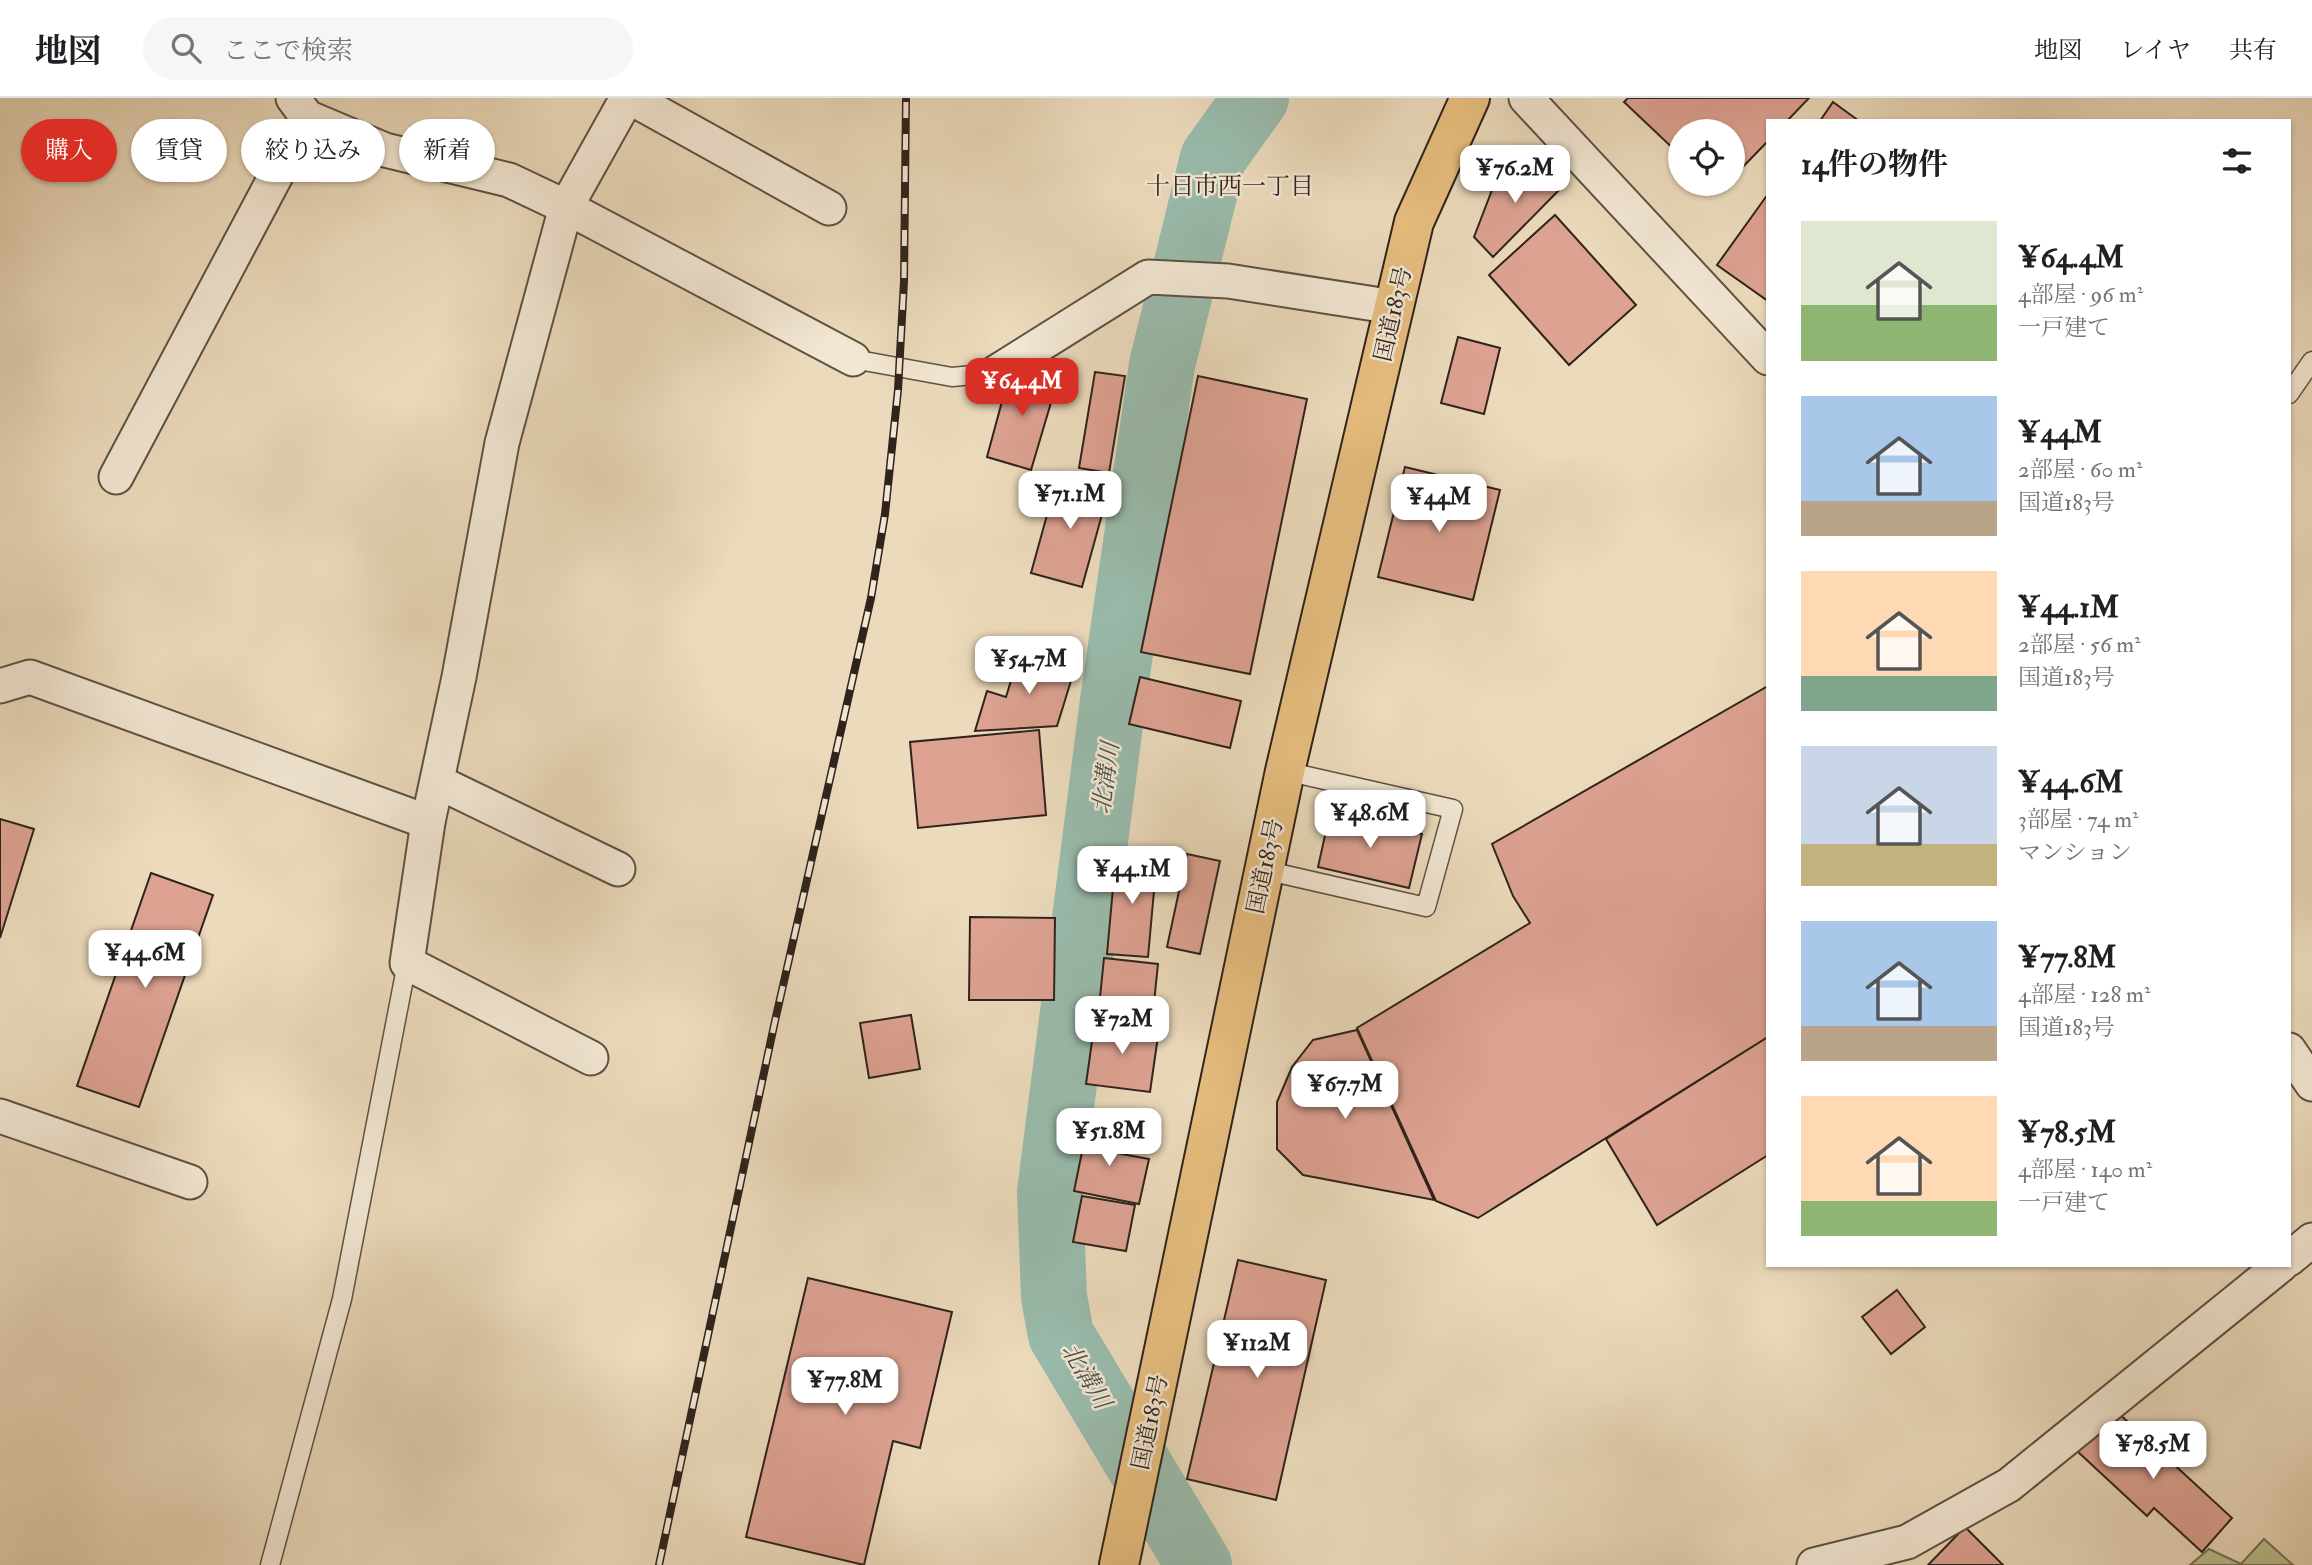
<!DOCTYPE html>
<html lang="ja">
<head>
<meta charset="utf-8">
<style>
  body { margin:0; font-family:"IM FELL Double Pica","Noto Serif JP",serif; background:#f6f6f6; color:#202124; height:100vh; display:flex; flex-direction:column; font-size:26px; white-space:nowrap }
  * { box-sizing:border-box; margin:0 }
  p { font-size:23px; color:#757577 }
  .icon { flex:none; width:38px; height:38px; fill:none; stroke:currentColor; stroke-width:2; stroke-linecap:round; stroke-linejoin:round }
  .map { position:relative; flex:1; overflow:hidden }
  .details { position:absolute; left:1766px; top:21px; width:525px; height:1148px; display:flex; flex-direction:column; background:#fff; border-radius:0px; box-shadow:0 2px 5px #0004 }
  .details>* { flex:none }
  .banner { position:absolute; left:21px; top:21px; width:665px; height:63px; display:flex; gap:14px }
  .buttons { position:absolute; left:1668px; top:21px; display:grid; gap:14px }
  .buttons a { display:grid; place-items:center; width:77px; height:77px; border-radius:50%; background:#fff; box-shadow:0 2px 5px #0004; font-size:35px }
  .price { position:absolute; translate:-50% -60px; padding:0 16px; border-radius:14px; background:#fff; color:#222; font-size:23px; line-height:46px; filter:drop-shadow(0 2px 4px #0008) }
  .price::after { content:''; position:absolute; left:50%; top:42px; width:21px; height:16px; margin-left:-10px; background:inherit; clip-path:polygon(0 0,100% 0,50% 100%) }
  .price.active { background:#d93025; color:#fff }
  ul { padding:0; list-style:none }
  li { display:flex; align-items:center; gap:21px; height:175px; padding:0 35px }
  li span { display:grid; place-items:center; flex:none; width:196px; height:140px; border-radius:0px; color:#555 }
  li>.icon { margin-inline-start:auto }
  span .icon { width:84px; height:84px; fill:#fffc; stroke-width:1 }
  li b { font-size:30px }
  h2 { display:flex; justify-content:space-between; align-items:center; height:84px; padding:0 35px; font-size:30px }
  .chip { padding:0 24px; border-radius:32px; background:#fff; box-shadow:0 2px 5px #0004; font-size:24px; line-height:63px }
  .chip.active { background:#d93025; color:#fff }
  header { display:flex; align-items:center; gap:42px; box-sizing:border-box; height:98px; padding:0 35px; background:#fff; border-bottom:2px solid #e0e0e0 }
  header strong { font-size:33px }
  nav { display:flex; gap:38px; margin-inline-start:auto; font-size:24px }
  .search { width:490px; height:63px; background:#f6f6f6; display:flex; align-items:center; gap:18px; box-sizing:border-box; padding:0 24px; border-radius:38px; color:#757577; font-size:26px }
  .map>svg:first-child { display:block }
  .green { fill:#babf8e; stroke:#747156; stroke-width:2 }
  .lines { fill:none; stroke-linecap:round; stroke-linejoin:round }
  .river { stroke:#99bbac; stroke-width:66 }
  .building { fill:#dda292; stroke:#2f231d; stroke-width:2 }
  .lane-casing { stroke:#5e5144; stroke-width:21 }
  .street-casing { stroke:#5e5144; stroke-width:37 }
  .highway-casing { stroke:#2f231d; stroke-width:42 }
  .lane { stroke:#f2e7d3; stroke-width:18 }
  .street { stroke:#f2e7d3; stroke-width:33 }
  .highway { stroke:#e6bd7e; stroke-width:38 }
  .rail-casing { stroke:#2f231d; stroke-width:8 }
  .rail { stroke:#f2e7d3; stroke-width:5; stroke-dasharray:16; stroke-linecap:butt }
  .labels { text-anchor:middle; dominant-baseline:central; stroke-width:5; stroke-linejoin:round; paint-order:stroke }
  .street-label { font-size:23px; fill:#2f231d; stroke:#f2e7d3 }
  .neighbourhood-label { font-size:24px; fill:#2f231d; stroke:#f2e7d3 }
  .water-label { font-size:24px; font-style:italic; fill:#4f5148; stroke:#f2e7d3 }
</style>
</head>
<body>
<header>
<strong>地図</strong>
<div class="search"><svg class="icon" aria-label="search" viewBox="0 0 24 24"><circle cx="10" cy="10" r="6"/><path d="M15 15l6 6"/></svg>ここで検索</div>
<nav><a>地図</a><a>レイヤ</a><a>共有</a></nav>
</header>
<div class="map">
<svg width="2312" height="1467" viewBox="0 0 2312 1467">
  <rect width="100%" height="100%" fill="#ebdabb"/>
  <filter id="stains"><feTurbulence type="fractalNoise" baseFrequency=".00286" numOctaves="4"/><feColorMatrix values="0 0 0 0 .2 0 0 0 0 .09 0 0 0 0 .02 0 0 0 .5 -.17"/></filter>
  <radialGradient id="worn" r=".72"><stop offset=".6" stop-color="#630" stop-opacity="0"/><stop offset="1" stop-color="#630" stop-opacity=".3"/></radialGradient>
  <path class="green" d="M2264 1441 2293 1467H2190L2209 1451 2241 1466Z"/>
  <g class="lines">
    <path class="river" d="M1199 1467 1061 1237 1054 1199 1050 1094 1113 603 1162 267 1213 60 1256 0"/>
  </g>
  <g class="building">
    <path d="M1628 0H1809L1787 23H1768V43L1732 80V33H1680V57L1624 4Z"/>
    <path d="M1833 4 1859 23H1820Z"/>
    <path d="M1532 60 1563 88 1493 159 1474 139 1492 92Z"/>
    <path d="M1710 86H1727L1719 94Z"/>
    <path d="M1768 96V203L1717 167Z"/>
    <path d="M1555 117 1636 207 1569 267 1489 177Z"/>
    <path d="M1458 239 1500 250 1484 316 1441 305Z"/>
    <path d="M1011 270 1058 281 1031 372 987 359Z"/>
    <path d="M1095 274 1125 278 1109 375 1079 370Z"/>
    <path d="M1198 278 1307 301 1250 576 1141 554Z"/>
    <path d="M1405 369 1500 392 1473 502 1378 479Z"/>
    <path d="M1058 377 1109 391 1082 489 1031 475Z"/>
    <path d="M1020 553 1075 570 1057 628 975 633 987 593 1006 599Z"/>
    <path d="M1140 579 1241 603 1230 650 1129 626Z"/>
    <path d="M1768 588V939L1478 1120 1436 1103 1357 930 1530 825 1513 798 1492 746Z"/>
    <path d="M1039 632 1046 717 918 730 910 644Z"/>
    <path d="M1330 715 1422 736 1409 790 1318 769Z"/>
    <path d="M0 721 34 731 0 840Z"/>
    <path d="M1187 756 1220 763 1200 856 1167 849Z"/>
    <path d="M1116 757 1157 760 1148 859 1107 856Z"/>
    <path d="M151 775 213 797 139 1009 77 988Z"/>
    <path d="M970 819 1055 820 1054 902H969Z"/>
    <path d="M1104 860 1158 866 1152 924 1098 919Z"/>
    <path d="M911 917 920 971 869 980 860 925Z"/>
    <path d="M1095 922 1159 931 1150 994 1086 986Z"/>
    <path d="M1357 932 1434 1102 1303 1077 1277 1051V1004L1292 969 1313 942Z"/>
    <path d="M1768 939V1057L1657 1127 1606 1041Z"/>
    <path d="M1088 1025 1115 1031 1111 1054 1149 1061 1139 1106 1074 1093Z"/>
    <path d="M1082 1098 1135 1107 1126 1153 1073 1144Z"/>
    <path d="M1238 1162 1326 1182 1276 1402 1187 1381Z"/>
    <path d="M808 1180 952 1214 920 1350 893 1343 864 1467 746 1439Z"/>
    <path d="M1897 1192 1925 1229 1891 1256 1862 1219Z"/>
    <path d="M2115 1312 2232 1420 2202 1454 2154 1410 2147 1418 2077 1353Z"/>
    <path d="M1965 1429 2003 1467H1928Z"/>
  </g>
  <g class="lines">
    <g class="lane-casing">
      <g id="lane">
        <path d="M853 261 952 279 995 275"/>
        <path d="M2289 296 2312 263"/>
        <path d="M1264 772 1426 809 1453 711 1285 673"/>
        <path d="M270 1467 342 1201 407 865"/>
      </g>
    </g>
    <g class="street-casing">
      <g id="street">
        <path d="M293 0 307 19 385 52 509 82 566 109 853 261"/>
        <path d="M631 0 829 110"/>
        <path d="M1526 0 1768 260"/>
        <path d="M995 275 1148 179 1228 183 1394 209"/>
        <path d="M116 379 307 19"/>
        <path d="M0 588 30 579 428 724"/>
        <path d="M438 684 618 771"/>
        <path d="M2289 952 2312 986"/>
        <path d="M591 960 407 865 428 724 459 579 502 345 566 109 627 0"/>
        <path d="M0 1018 190 1084"/>
        <path d="M2289 1161 2312 1142"/>
        <path d="M1814 1467 1907 1444 2009 1387 2281 1167"/>
      </g>
    </g>
    <g class="highway-casing">
      <path id="highway" d="M1119 1467 1285 673 1414 124 1470 0"/>
    </g>
    <use href="#lane" class="lane"/>
    <use href="#street" class="street"/>
    <use href="#highway" class="highway"/>
    <g class="rail-casing">
      <path id="rail" d="M659 1467 775 923 871 500 885 416 898 292 904 183 906 0"/>
    </g>
    <use href="#rail" class="rail"/>
  </g>
  <g class="labels">
    <g class="street-label">
      <text transform="translate(1393 216) rotate(-77)">国道183号</text>
      <text transform="translate(1265 768) rotate(-78)">国道183号</text>
      <text transform="translate(1150 1324) rotate(-78)">国道183号</text>
    </g>
    <g class="neighbourhood-label">
      <text x="1230" y="88">十日市西一丁目</text>
    </g>
    <g class="water-label">
      <text transform="translate(1106 680) rotate(-82)">北溝川</text>
      <text transform="translate(1086 1278) rotate(59)">北溝川</text>
    </g>
  </g>
  <rect width="100%" height="100%" filter="url(#stains)"/>
  <rect width="100%" height="100%" fill="url(#worn)"/>
</svg>
<div class="buttons">
<a><svg class="icon" aria-label="locate" viewBox="0 0 24 24"><circle cx="12" cy="12" r="6"/><path d="M12 2v4M12 18v4M2 12h4M18 12h4"/></svg></a>
</div>
<b class="price" style="left:1515px;top:107px">¥76.2M</b>
<b class="price active" style="left:1022px;top:320px">¥64.4M</b>
<b class="price" style="left:1070px;top:433px">¥71.1M</b>
<b class="price" style="left:1439px;top:436px">¥44M</b>
<b class="price" style="left:1029px;top:598px">¥54.7M</b>
<b class="price" style="left:1370px;top:752px">¥48.6M</b>
<b class="price" style="left:1132px;top:808px">¥44.1M</b>
<b class="price" style="left:145px;top:892px">¥44.6M</b>
<b class="price" style="left:1122px;top:958px">¥72M</b>
<b class="price" style="left:1345px;top:1023px">¥67.7M</b>
<b class="price" style="left:1109px;top:1070px">¥51.8M</b>
<b class="price" style="left:1257px;top:1282px">¥112M</b>
<b class="price" style="left:845px;top:1319px">¥77.8M</b>
<b class="price" style="left:2153px;top:1383px">¥78.5M</b>
<div class="banner">
<a class="chip active">購入</a>
<a class="chip">賃貸</a>
<a class="chip">絞り込み</a>
<a class="chip">新着</a>
</div>
<section class="details">
<h2>14件の物件<svg class="icon" aria-label="filters" viewBox="0 0 24 24"><path d="M4 7h16M4 17h16"/><circle cx="9" cy="7" r="2"/><circle cx="15" cy="17" r="2"/></svg></h2>
<ul>
<li><span style="background:linear-gradient(#dfe7d0 60%,#8fb573 0)"><svg class="icon" aria-label="home" viewBox="0 0 24 24"><path d="M3 11l9-7 9 7M6 9v11h12V9"/></svg></span><div><b>¥64.4M</b><p>4部屋 · 96 m²</p><p>一戸建て</p></div></li>
<li><span style="background:linear-gradient(#a9c7e8 75%,#b9a48a 0)"><svg class="icon" aria-label="home" viewBox="0 0 24 24"><path d="M3 11l9-7 9 7M6 9v11h12V9"/></svg></span><div><b>¥44M</b><p>2部屋 · 60 m²</p><p>国道183号</p></div></li>
<li><span style="background:linear-gradient(#ffd9b3 75%,#7fa58c 0)"><svg class="icon" aria-label="home" viewBox="0 0 24 24"><path d="M3 11l9-7 9 7M6 9v11h12V9"/></svg></span><div><b>¥44.1M</b><p>2部屋 · 56 m²</p><p>国道183号</p></div></li>
<li><span style="background:linear-gradient(#c9d6e8 70%,#c2b280 0)"><svg class="icon" aria-label="home" viewBox="0 0 24 24"><path d="M3 11l9-7 9 7M6 9v11h12V9"/></svg></span><div><b>¥44.6M</b><p>3部屋 · 74 m²</p><p>マンション</p></div></li>
<li><span style="background:linear-gradient(#a9c7e8 75%,#b9a48a 0)"><svg class="icon" aria-label="home" viewBox="0 0 24 24"><path d="M3 11l9-7 9 7M6 9v11h12V9"/></svg></span><div><b>¥77.8M</b><p>4部屋 · 128 m²</p><p>国道183号</p></div></li>
<li><span style="background:linear-gradient(#ffd9b3 75%,#8fb573 0)"><svg class="icon" aria-label="home" viewBox="0 0 24 24"><path d="M3 11l9-7 9 7M6 9v11h12V9"/></svg></span><div><b>¥78.5M</b><p>4部屋 · 140 m²</p><p>一戸建て</p></div></li>
</ul>
</section>
</div>
</body>
</html>
